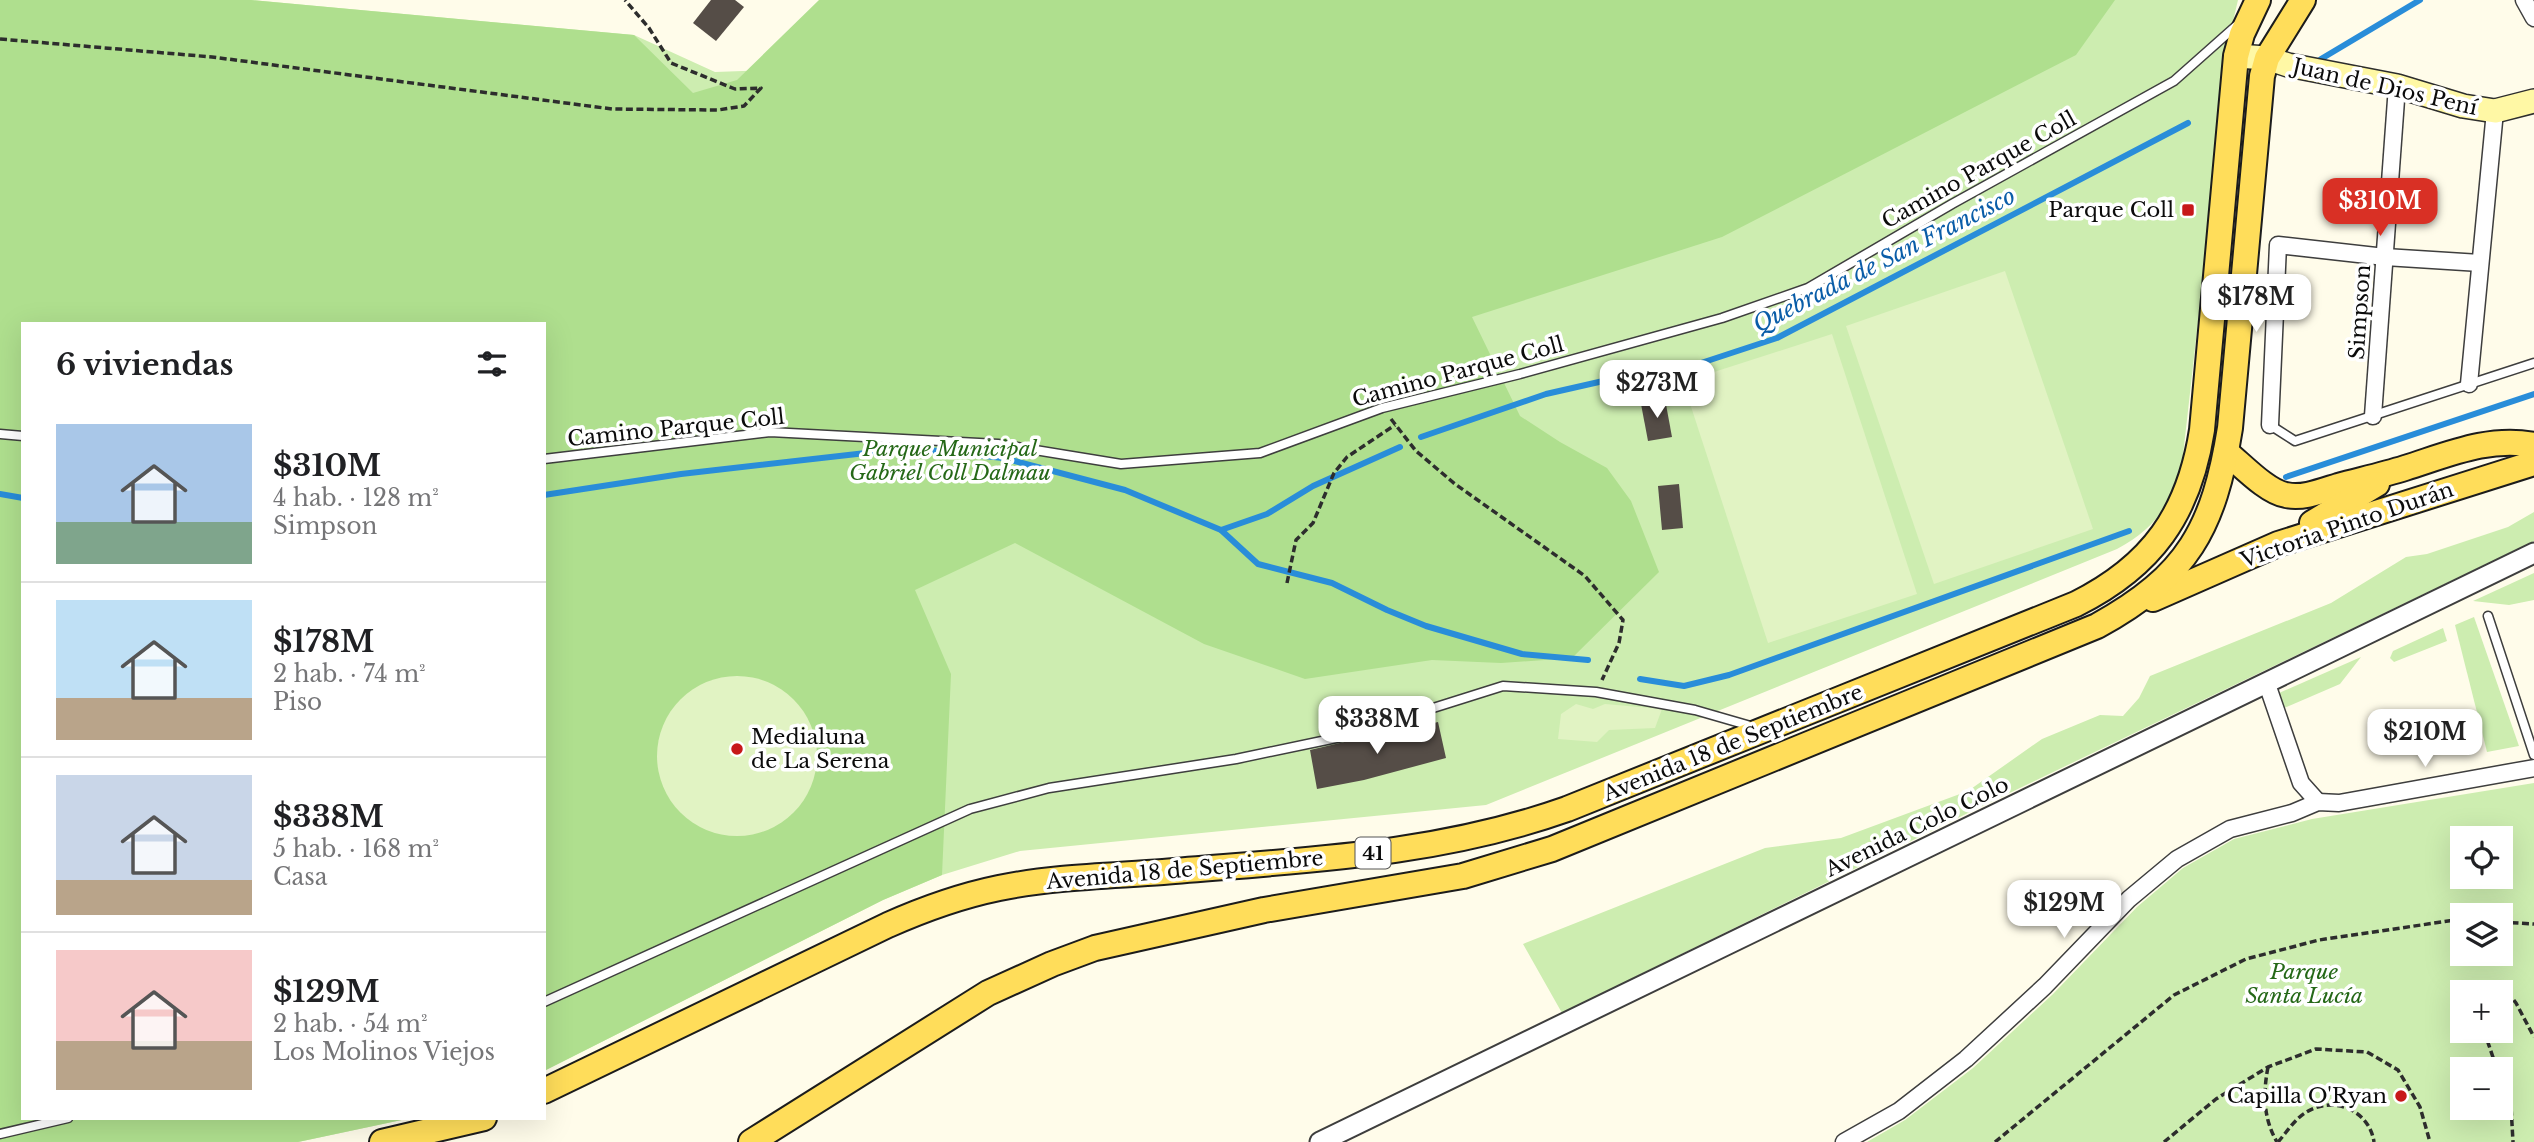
<!DOCTYPE html>
<html lang="es">
<head>
<meta charset="utf-8">
<style>
  body { margin:0; font-family:"Libre Baskerville",serif; background:#f6f6f6; color:#202124; height:100vh; display:flex; flex-direction:column; font-size:26px; white-space:nowrap }
  * { box-sizing:border-box; margin:0 }
  p { font-size:23px; color:#757577 }
  .icon { flex:none; width:38px; height:38px; fill:none; stroke:currentColor; stroke-width:2; stroke-linecap:round; stroke-linejoin:round }
  .map { position:relative; flex:1; overflow:hidden }
  .sheet { position:absolute; left:21px; top:322px; width:525px; height:798px; display:flex; flex-direction:column; background:#fff; border-radius:0px; box-shadow:0 7px 28px #0002 }
  .sheet>* { flex:none }
  .controls { position:absolute; left:2450px; top:826px; display:grid; gap:14px }
  .controls a { display:grid; place-items:center; width:63px; height:63px; border-radius:0px; background:#fff; box-shadow:0 7px 28px #0002; font-size:35px }
  .price { position:absolute; translate:-50% -60px; padding:0 16px; border-radius:14px; background:#fff; color:#222; font-size:23px; line-height:46px; filter:drop-shadow(0 2px 4px #0008) }
  .price::after { content:''; position:absolute; left:50%; top:42px; width:21px; height:16px; margin-left:-10px; background:inherit; clip-path:polygon(0 0,100% 0,50% 100%) }
  .price.selected { background:#d93025; color:#fff }
  ul { padding:0; list-style:none }
  li { display:flex; align-items:center; gap:21px; height:175px; padding:0 35px }
  li+li { border-top:2px solid #e0e0e0 }
  li span { display:grid; place-items:center; flex:none; width:196px; height:140px; border-radius:0px; color:#555 }
  li>.icon { margin-inline-start:auto }
  span .icon { width:84px; height:84px; fill:#fffc; stroke-width:1 }
  li b { font-size:30px }
  h2 { display:flex; justify-content:space-between; align-items:center; height:84px; padding:0 35px; font-size:30px }
  .map>svg:first-child { display:block }
  .green { fill:#cdedb0; fill-rule:evenodd }
  .forest { fill:#afdf8e }
  .pitch { fill:#e1f3c3 }
  .lines { fill:none; stroke-linecap:round; stroke-linejoin:round }
  .stream { stroke:#298dd9; stroke-width:6 }
  .building { fill:#554d47 }
  .service-casing { stroke:#3e3e3e; stroke-width:11 }
  .minor-casing { stroke:#3e3e3e; stroke-width:19 }
  .tertiary-casing { stroke:#3e3e3e; stroke-width:23 }
  .secondary-casing { stroke:#2d2d2d; stroke-width:26 }
  .primary-casing { stroke:#1c1c1c; stroke-width:28 }
  .path { stroke:#2d2d2d; stroke-width:3.5; stroke-dasharray:7 3.5; stroke-linecap:butt }
  .service { stroke:#fff; stroke-width:8 }
  .minor { stroke:#fff; stroke-width:16 }
  .tertiary { stroke:#fff; stroke-width:19 }
  .secondary { stroke:#fff8a5; stroke-width:23 }
  .primary { stroke:#ffdd5a; stroke-width:24 }
  .poi-dot { fill:#c71819; stroke:#fff; stroke-width:2.5 }
  .labels { text-anchor:middle; dominant-baseline:central; stroke-width:7; stroke-linejoin:round; paint-order:stroke }
  .shield { fill:#fff; stroke:#545454; stroke-width:2 }
  .shield-label { font-size:19px; font-weight:bold; fill:#0b0b0b }
  .street-label { font-size:21px; fill:#0b0b0b; stroke:#fff }
  .poi-label { font-size:21px; fill:#0b0b0b; stroke:#fff; text-anchor:end }
  .park-label { font-size:21px; font-style:italic; fill:#256817; stroke:#fff }
  .water-label { font-size:23px; font-style:italic; fill:#0a5da8; stroke:#fff }
</style>
</head>
<body>
<div class="map">
<svg width="2534" height="1142" viewBox="0 0 2534 1142">
  <rect width="100%" height="100%" fill="#fffcea"/>
  <g class="green">
    <path d="M0 0H251L634 35 715 72 1212 55 1715 0H2238L2222 68 2205 259 2181 473C2167 510 2152 530 2117 549L1486 805 1020 851 942 875 883 900 544 1071V324H23V1118H411L298 1142H0Z"/>
    <path d="M2534 512V541L1972 811 1562 1013 1523 944 1765 848 1841 838 1968 791 2042 739 2100 715 2123 716 2139 698 2150 676 2331 603 2406 557 2427 554 2508 527Z"/>
    <path d="M2534 573V600L2509 605 2473 601Z"/>
    <path d="M2474 617 2519 746 2487 752 2455 625Z"/>
    <path d="M2443 628 2447 641 2394 662 2390 658 2393 651Z"/>
    <path d="M2361 657 2340 684 2284 708 2279 693Z"/>
    <path d="M2534 783V1142H1867L1905 1120 1973 1068 2053 994 2137 907 2183 868 2234 839 2312 819ZM2501 838V877H2462V838ZM2462 915H2501V954H2462ZM2501 992V1031H2462V992ZM2501 1069V1108H2462V1069Z"/>
  </g>
  <path class="forest" d="M0 0H251L634 35 693 93 737 80 819 0H2115L2076 55 1722 237 1472 317 1520 416 1560 442 1607 468 1631 501 1659 572 1572 658 1501 663 1432 660 1305 679 1204 644 1015 543 915 590 951 674 942 875 883 900 544 1071V324H23V1118H411L298 1142H0Z"/>
  <g class="pitch">
    <path d="M2005 271 2093 529 1934 584 1846 326Z"/>
    <path d="M1832 334 1917 594 1768 643 1683 382Z"/>
    <circle cx="737" cy="756" r="80"/>
    <path d="M1576 704 1593 709 1605 704 1662 709 1655 728 1609 730 1597 742 1558 739 1561 714Z"/>
  </g>
  <g class="lines">
    <g class="stream">
      <path d="M2321 59 2420 0"/>
      <path d="M1421 437 1546 394 1643 372 1701 363 1777 338 2188 123"/>
      <path d="M2286 477 2534 394"/>
      <path d="M0 494 23 498"/>
      <path d="M544 495 681 474 910 448 1003 458 1125 490 1221 530 1258 564 1332 583 1387 610 1426 626 1522 654 1588 660"/>
      <path d="M1221 530 1267 514 1313 486 1400 447"/>
      <path d="M1640 679 1684 686 1729 675 2129 531"/>
    </g>
  </g>
  <g class="building">
    <path d="M711 0H735L744 7 716 41 693 23Z"/>
    <path d="M1665 399 1672 437 1648 441 1641 404Z"/>
    <path d="M1679 484 1683 528 1662 530 1658 486Z"/>
    <path d="M1438 722 1446 758 1364 780 1317 789 1310 750 1357 739V742Z"/>
  </g>
  <g class="lines">
    <g class="service-casing">
      <g id="service">
        <path d="M2270 425 2295 441 2534 363"/>
        <path d="M0 434 23 436"/>
        <path d="M544 459 770 432 998 444 1121 464 1260 453 1382 408 1520 374 1722 318 1808 288 1952 204 2174 81 2236 26"/>
        <path d="M2488 616 2534 755"/>
        <path d="M544 1002 970 809 1049 788 1236 759 1341 737 1503 686 1596 692 1695 710 1754 727"/>
        <path d="M0 1134 68 1118"/>
      </g>
    </g>
    <g class="minor-casing">
      <g id="minor">
        <path d="M2524 0 2534 18"/>
        <path d="M2469 384 2495 111"/>
        <path d="M2373 416 2397 86"/>
        <path d="M2270 425 2278 245 2385 257 2480 263"/>
        <path d="M2267 684 2301 783 2318 802"/>
        <path d="M1844 1142 1899 1111 1966 1059 2045 986 2129 899 2177 859 2230 829 2292 813 2318 802 2339 803 2534 768"/>
      </g>
    </g>
    <g class="tertiary-casing">
      <path id="tertiary" d="M1320 1142 2534 553"/>
    </g>
    <g class="secondary-casing">
      <path id="secondary" d="M2236 56 2267 58 2288 65 2397 86 2463 106 2495 111 2534 101"/>
    </g>
    <g class="primary-casing">
      <g id="primary">
        <path d="M2226 452C2242 465 2267 492 2286 495 2302 499 2322 491 2338 486 2360 480 2383 475 2405 468 2447 455 2489 436 2534 445"/>
        <path d="M2312 523 2377 484"/>
        <path d="M2153 599 2278 544 2534 463"/>
        <path d="M544 1091 888 925C924 909 960 896 999 888 1052 877 1108 876 1163 872 1302 860 1434 856 1567 809L2076 604C2152 566 2189 514 2202 430L2236 56 2242 34 2258 0"/>
        <path d="M382 1142 484 1118"/>
        <path d="M751 1142 988 993 1052 964 1095 948 1264 910 1463 876 1552 849 2097 626C2188 576 2214 528 2230 428L2262 76 2267 58 2303 0"/>
      </g>
    </g>
    <g class="path">
      <path d="M0 39 212 57 612 109 718 110 744 106 761 88 735 89 671 63 649 28 625 0"/>
      <path d="M1391 419 1416 451 1455 484 1585 576 1623 620 1619 643 1602 680"/>
      <path d="M1287 583 1296 540 1313 523 1334 473 1347 457 1395 425"/>
      <path d="M2501 922 2534 924"/>
      <path d="M2490 992 2494 987 2506 990 2516 1003 2534 1037"/>
      <path d="M2484 1031 2497 1069"/>
      <path d="M2268 1067C2263 1093 2263 1118 2277 1142"/>
      <path d="M2501 1079 2511 1106 2513 1142"/>
      <path d="M1995 1142 2174 995 2246 959 2319 940 2462 919"/>
      <path d="M2164 1142 2216 1099 2268 1067 2316 1049 2367 1052 2398 1070 2420 1107 2430 1142"/>
      <path d="M2278 1142C2286 1133 2295 1119 2305 1113 2332 1095 2369 1109 2374 1142"/>
    </g>
    <use href="#service" class="service"/>
    <use href="#minor" class="minor"/>
    <use href="#tertiary" class="tertiary"/>
    <use href="#secondary" class="secondary"/>
    <use href="#primary" class="primary"/>
  </g>
  <g class="poi-dot">
    <rect x="2181" y="203" width="14" height="14" rx="3.5"/>
    <circle cx="737" cy="749" r="7"/>
    <circle cx="2401" cy="1096" r="7"/>
  </g>
  <g class="labels">
    <rect class="shield" x="1355.5" y="837.5" width="35" height="31" rx="5"/>
    <g class="shield-label">
      <text x="1373" y="853">41</text>
    </g>
    <g class="street-label">
      <text transform="translate(2385 87) rotate(13)">Juan de Dios Pení</text>
      <text transform="translate(1979 170) rotate(-29)">Camino Parque Coll</text>
      <text transform="translate(2360 312) rotate(-86)">Simpson</text>
      <text transform="translate(1458 372) rotate(-15)">Camino Parque Coll</text>
      <text transform="translate(676 428) rotate(-6)">Camino Parque Coll</text>
      <text transform="translate(2347 525) rotate(-19)">Victoria Pinto Durán</text>
      <text transform="translate(1733 743) rotate(-22)">Avenida 18 de Septiembre</text>
      <text transform="translate(1917 827) rotate(-26)">Avenida Colo Colo</text>
      <text transform="translate(1185 870) rotate(-5)">Avenida 18 de Septiembre</text>
    </g>
    <g class="poi-label">
      <text x="2174" y="210">Parque Coll</text>
      <text x="751" y="737" text-anchor="start">Medialuna<tspan x="751" dy="24">de La Serena</tspan></text>
      <text x="2387" y="1096">Capilla O'Ryan</text>
    </g>
    <g class="park-label">
      <text x="950" y="449">Parque Municipal<tspan x="950" dy="24">Gabriel Coll Dalmau</tspan></text>
      <text x="2304" y="972">Parque<tspan x="2304" dy="24">Santa Lucía</tspan></text>
    </g>
    <g class="water-label">
      <text transform="translate(1884 260) rotate(-27)">Quebrada de San Francisco</text>
    </g>
  </g>
</svg>
<div class="controls">
<a><svg class="icon" aria-label="locate" viewBox="0 0 24 24"><circle cx="12" cy="12" r="6"/><path d="M12 2v4M12 18v4M2 12h4M18 12h4"/></svg></a>
<a><svg class="icon" aria-label="layers" viewBox="0 0 24 24"><path d="M12 4l9 5-9 5-9-5zM3 14l9 5 9-5"/></svg></a>
<a>+</a>
<a>−</a>
</div>
<b class="price selected" style="left:2380px;top:238px">$310M</b>
<b class="price" style="left:2256px;top:334px">$178M</b>
<b class="price" style="left:1657px;top:420px">$273M</b>
<b class="price" style="left:1377px;top:756px">$338M</b>
<b class="price" style="left:2425px;top:769px">$210M</b>
<b class="price" style="left:2064px;top:940px">$129M</b>
<section class="sheet">
<h2>6 viviendas<svg class="icon" aria-label="filters" viewBox="0 0 24 24"><path d="M4 7h16M4 17h16"/><circle cx="9" cy="7" r="2"/><circle cx="15" cy="17" r="2"/></svg></h2>
<ul>
<li><span style="background:linear-gradient(#a9c7e8 70%,#7fa58c 0)"><svg class="icon" aria-label="home" viewBox="0 0 24 24"><path d="M3 11l9-7 9 7M6 9v11h12V9"/></svg></span><div><b>$310M</b><p>4 hab. · 128 m²</p><p>Simpson</p></div></li>
<li><span style="background:linear-gradient(#bfe0f5 70%,#b9a48a 0)"><svg class="icon" aria-label="home" viewBox="0 0 24 24"><path d="M3 11l9-7 9 7M6 9v11h12V9"/></svg></span><div><b>$178M</b><p>2 hab. · 74 m²</p><p>Piso</p></div></li>
<li><span style="background:linear-gradient(#c9d6e8 75%,#b9a48a 0)"><svg class="icon" aria-label="home" viewBox="0 0 24 24"><path d="M3 11l9-7 9 7M6 9v11h12V9"/></svg></span><div><b>$338M</b><p>5 hab. · 168 m²</p><p>Casa</p></div></li>
<li><span style="background:linear-gradient(#f6c9c9 65%,#b9a48a 0)"><svg class="icon" aria-label="home" viewBox="0 0 24 24"><path d="M3 11l9-7 9 7M6 9v11h12V9"/></svg></span><div><b>$129M</b><p>2 hab. · 54 m²</p><p>Los Molinos Viejos</p></div></li>
</ul>
</section>
</div>
</body>
</html>
